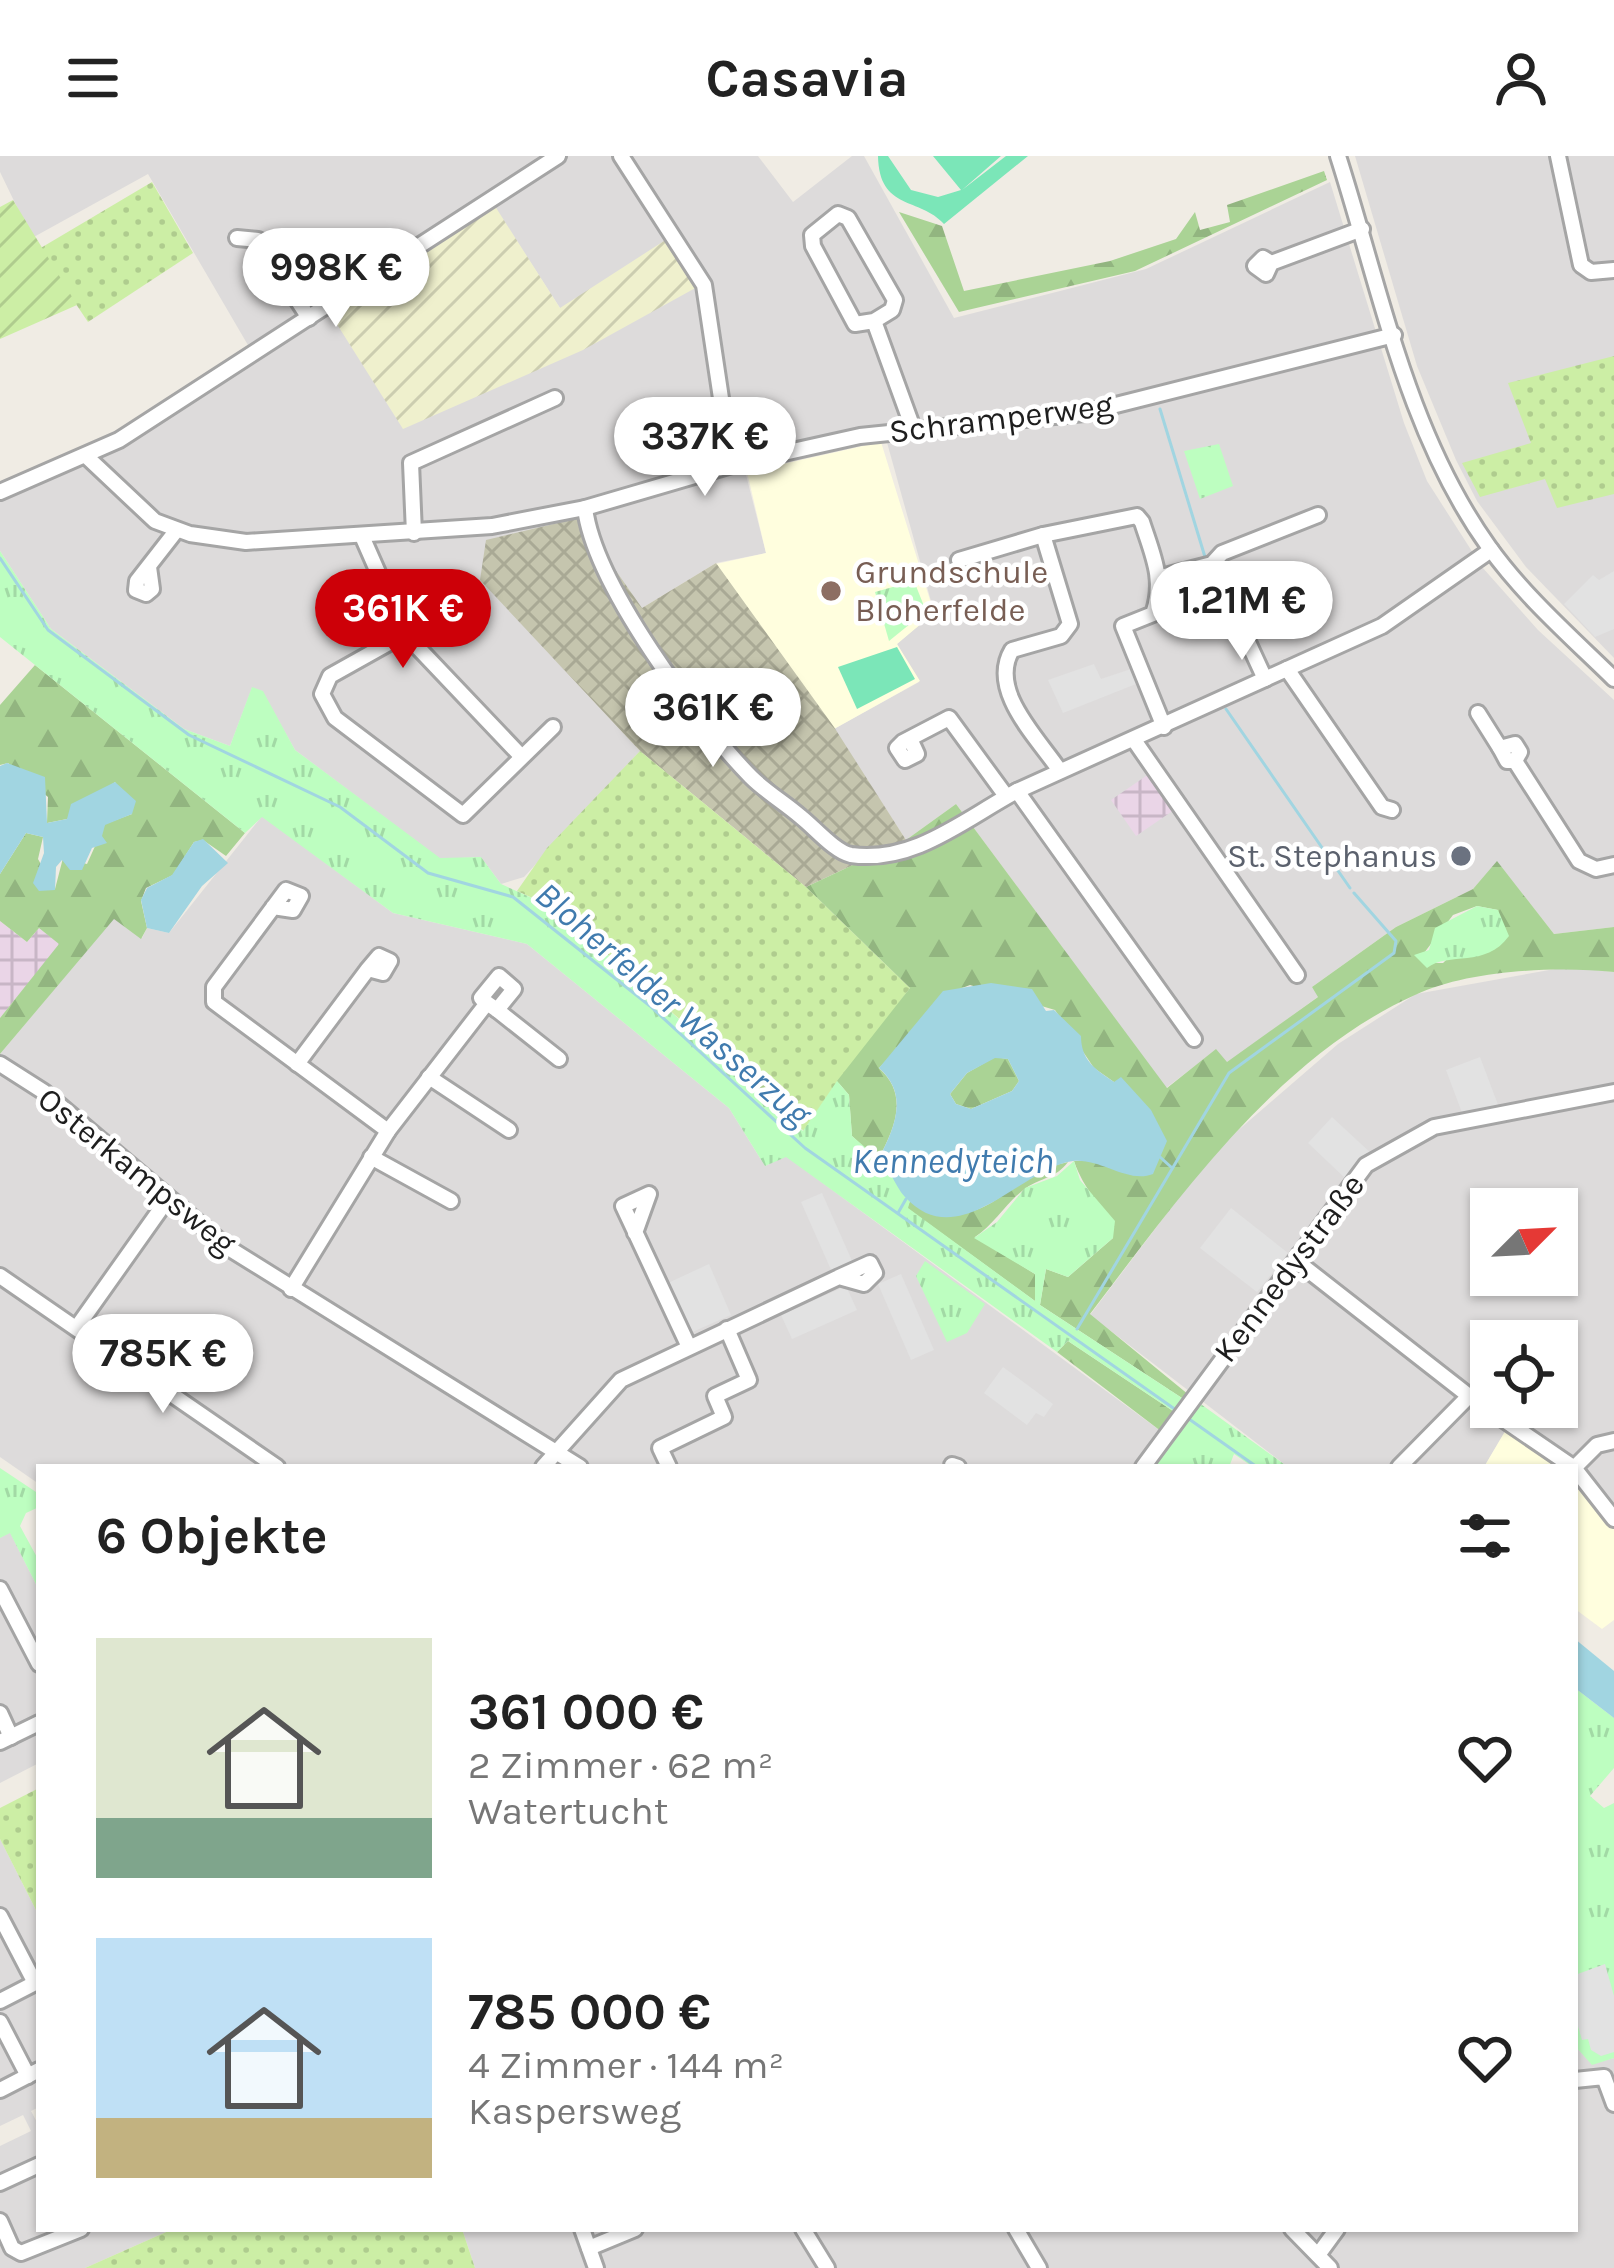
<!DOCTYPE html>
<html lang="de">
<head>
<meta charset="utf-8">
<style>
  body { margin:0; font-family:Karla,sans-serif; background:#f2f2f2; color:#222; height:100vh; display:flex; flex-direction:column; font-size:45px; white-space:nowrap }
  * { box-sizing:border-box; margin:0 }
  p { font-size:39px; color:#767676 }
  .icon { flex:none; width:66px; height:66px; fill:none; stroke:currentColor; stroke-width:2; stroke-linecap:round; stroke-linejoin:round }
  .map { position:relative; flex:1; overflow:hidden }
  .side { position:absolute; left:36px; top:1308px; width:1542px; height:768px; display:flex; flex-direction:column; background:#fff; border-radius:0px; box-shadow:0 3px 9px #0004 }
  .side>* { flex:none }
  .needle { width:78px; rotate:66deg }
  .buttons { position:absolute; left:1470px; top:1032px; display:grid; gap:24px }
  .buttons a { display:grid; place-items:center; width:108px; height:108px; border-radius:0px; background:#fff; box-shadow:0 3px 9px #0004; font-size:60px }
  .price { position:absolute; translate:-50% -102px; padding:0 27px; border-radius:42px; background:#fff; color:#222; font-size:39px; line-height:78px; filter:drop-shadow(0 3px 6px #0008) }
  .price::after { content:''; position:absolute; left:50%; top:72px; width:36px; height:27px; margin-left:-18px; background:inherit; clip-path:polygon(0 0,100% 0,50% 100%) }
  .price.current { background:#cd0008; color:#fff }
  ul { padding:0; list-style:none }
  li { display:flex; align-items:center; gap:36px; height:300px; padding:0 60px }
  li span { display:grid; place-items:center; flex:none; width:336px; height:240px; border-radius:0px; color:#555 }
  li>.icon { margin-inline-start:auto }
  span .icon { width:144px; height:144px; fill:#fffc; stroke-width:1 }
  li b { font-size:51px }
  h2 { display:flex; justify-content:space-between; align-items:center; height:144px; padding:0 60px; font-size:51px }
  header { display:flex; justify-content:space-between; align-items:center; height:156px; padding:0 60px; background:#fff; font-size:54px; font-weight:700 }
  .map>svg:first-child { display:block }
  .residential { fill:#dddbdb; fill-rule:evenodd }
  .industrial { fill:url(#industrial-grid) }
  .education { fill:#fffede }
  .construction { fill:url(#construction-cross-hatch) }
  .farmland { fill:url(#farmland-furrows) }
  .grass { fill:url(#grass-dots) }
  .forest { fill:url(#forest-firs); fill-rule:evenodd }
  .park { fill:url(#park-tufts) }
  .garden { fill:url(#garden-furrows) }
  .pitch { fill:#7be6b8 }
  .parking { fill:#e2e2e2 }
  .water { fill:#a1d5e1; fill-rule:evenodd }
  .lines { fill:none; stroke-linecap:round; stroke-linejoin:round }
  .stream { stroke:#a1d5e1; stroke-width:3 }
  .minor-casing { stroke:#a5a5a5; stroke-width:20 }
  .minor { stroke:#fff; stroke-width:14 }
  .education-dot { fill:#8d6e63; stroke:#fff; stroke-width:4.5 }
  .worship-dot { fill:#6b7280; stroke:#fff; stroke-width:4.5 }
  .labels { text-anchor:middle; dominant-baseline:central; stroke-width:9; stroke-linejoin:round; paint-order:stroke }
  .street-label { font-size:33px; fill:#1e1e1e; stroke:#fff }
  .education-label { font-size:33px; fill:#785e54; stroke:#fff; text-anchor:start }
  .worship-label { font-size:33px; fill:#5b616d; stroke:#fff; text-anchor:end }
  .water-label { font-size:36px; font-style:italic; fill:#407bae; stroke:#fff }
</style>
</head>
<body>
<header><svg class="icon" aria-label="menu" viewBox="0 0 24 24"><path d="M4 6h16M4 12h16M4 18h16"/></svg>Casavia<svg class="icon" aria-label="person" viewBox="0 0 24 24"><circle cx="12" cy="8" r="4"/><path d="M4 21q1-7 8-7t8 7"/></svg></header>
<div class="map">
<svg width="1614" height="2112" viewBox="0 0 1614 2112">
  <defs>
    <pattern id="industrial-grid" width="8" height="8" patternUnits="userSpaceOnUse" patternTransform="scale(3)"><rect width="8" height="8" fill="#ead5e7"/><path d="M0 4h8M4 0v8" fill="none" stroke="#c8b6c6"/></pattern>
    <pattern id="construction-cross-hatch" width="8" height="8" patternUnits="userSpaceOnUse" patternTransform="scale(3)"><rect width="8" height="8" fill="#c5c5ae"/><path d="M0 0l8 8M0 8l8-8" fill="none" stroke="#a9a995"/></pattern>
    <pattern id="farmland-furrows" width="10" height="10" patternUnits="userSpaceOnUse" patternTransform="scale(3)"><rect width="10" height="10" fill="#eff0cd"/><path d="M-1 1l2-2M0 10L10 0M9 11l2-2" fill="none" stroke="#cccdb0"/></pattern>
    <pattern id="grass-dots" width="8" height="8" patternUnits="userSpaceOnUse" patternTransform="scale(3)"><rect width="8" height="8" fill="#cceea5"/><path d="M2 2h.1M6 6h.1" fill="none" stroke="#afcc8e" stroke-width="1.8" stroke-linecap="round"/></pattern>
    <pattern id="forest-firs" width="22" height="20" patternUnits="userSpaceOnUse" patternTransform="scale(3)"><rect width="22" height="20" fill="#aad395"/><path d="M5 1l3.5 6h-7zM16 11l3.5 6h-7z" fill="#92b580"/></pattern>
    <pattern id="park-tufts" width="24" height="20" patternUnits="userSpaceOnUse" patternTransform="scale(3)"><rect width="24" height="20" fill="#bdfec0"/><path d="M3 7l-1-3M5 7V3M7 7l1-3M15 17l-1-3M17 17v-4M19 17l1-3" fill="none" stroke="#a2d9a5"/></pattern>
    <pattern id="garden-furrows" width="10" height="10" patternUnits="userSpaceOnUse" patternTransform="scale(3)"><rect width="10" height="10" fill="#cceea5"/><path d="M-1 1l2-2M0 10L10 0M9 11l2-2" fill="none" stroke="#afcc8e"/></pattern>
  </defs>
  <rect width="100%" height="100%" fill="#f0ece4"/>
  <g class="residential">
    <path d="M0 0H758L793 46 852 0H864L954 162 1146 113 1330 26 1404 267 1427 325 1482 411 1538 474 1614 544V771L1554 778 1497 706 1473 733 1396 771 1312 831 1319 840 1227 907 1216 894 1166 932 956 648 906 684 834 573 919 526 897 488 934 456 883 272 741 299 766 397 716 407 642 452 564 514 640 595 524 721 501 728 481 701 440 703 295 594 262 535 252 532 230 590 184 573 51 473 0 395V337L119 282 252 196 148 18 32 82 0 16ZM492 47 560 152 328 155Z"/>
    <path d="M1355 0H1614V502L1526 411 1477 345 1456 304 1417 210Z"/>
    <path d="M262 660 393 757 527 788 729 952 765 1010 786 1000 1162 1276 1135 1311H39V1328L0 1301V898L114 762 142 782 147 772 169 777Z"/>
    <path d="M1566 811 1614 816V1363L1575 1313 1510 1267 1484 1311H1288L1090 1159 1214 995 1338 888 1416 838ZM1491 1053H1557V1119H1491ZM1491 1185H1557V1251H1491Z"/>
    <path d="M10 1376 39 1434V1607L0 1627V1382Z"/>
    <path d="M0 1683 39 1760V1951L31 1955 39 1970V2073H173L85 2112H0V1990L31 1975 23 1959 0 1970Z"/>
    <path d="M1575 1890 1592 1908 1614 1902V2112H475L462 2073H1575Z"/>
  </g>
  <g class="industrial">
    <path d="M1149 618 1174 654 1136 680 1111 644Z"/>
    <path d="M0 765 27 786 39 772 60 788 0 862Z"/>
  </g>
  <g class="education">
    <path d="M881 286 934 457 897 488 920 525 834 573 716 408 766 397 747 316Z"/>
    <path d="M1510 1267 1573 1311H1484Z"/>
    <path d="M1575 1313 1614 1363V1464L1602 1473 1575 1453Z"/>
  </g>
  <path class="construction" d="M579 362 642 452 716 407 834 571 906 684 806 731 640 595 480 424 486 384Z"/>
  <path class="farmland" d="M493 47 560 152 667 83 699 130 583 194 403 273 328 154Z"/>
  <g class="grass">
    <path d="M152 26 193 97 88 166 39 93Z"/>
    <path d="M1614 200V338L1557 352 1545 323 1480 341 1462 307 1531 287 1508 227Z"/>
    <path d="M640 595 806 731 910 832 804 975 557 753 517 735 547 692Z"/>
    <path d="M39 1632V1760L0 1683V1652Z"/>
    <path d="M173 2073H462L475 2112H85Z"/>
  </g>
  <g class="forest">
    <path d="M1324 15 1327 24 1135 115 959 156 899 56 942 70 964 135 1110 105 1176 83 1195 56 1200 74 1230 66 1227 49Z"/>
    <path d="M35 509 245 677 226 700 203 684 194 686 173 719 146 732 141 745 147 772 141 783 114 763 0 898V862L59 788 39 772 27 786 0 765V718L26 677 43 681 38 703 55 733 63 702 87 708 105 668 132 658 115 626 67 663 47 667 48 641 8 607 0 609V549Z"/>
    <path d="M956 648 1167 932 1216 893 1227 906 1318 841 1312 831 1396 771 1473 733 1497 705 1554 778 1614 771V816C1556 810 1468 814 1415 839 1277 901 1178 1043 1090 1158L1189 1239 1185 1244 1040 1149 1046 1113 1068 1121 1113 1082C1103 1048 1084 1035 1074 1005L1097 1004 1130 1018 1114 926 1094 912 1055 854 970 829 957 834 879 912C910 940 894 973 878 1004L852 980 849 939 837 925 910 832 806 731 906 684ZM1477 750 1498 754 1443 807H1433L1424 797 1453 759Z"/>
    <path d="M995 901 1008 903 1019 925 1012 935 971 953 956 948 950 938 967 917Z"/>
    <path d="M1068 1006C1055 1023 1042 1021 1026 1032 1007 1045 995 1068 975 1081L1035 1118V1145L907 1052 910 1045C991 1084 999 1020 1068 1006Z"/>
    <path d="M1068 1185 1176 1257 1162 1276 1057 1196Z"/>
  </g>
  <g class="park">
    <path d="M1219 288 1233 330 1200 343 1184 295Z"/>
    <path d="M0 395 51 473 184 573 230 590 252 531 263 535 295 594 440 702 481 701 501 728 557 753 803 975 837 925 849 939 852 980 889 1012 910 1045 908 1052 1035 1145V1118L974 1082 997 1066 1025 1032 1057 1020 1074 1005 1080 1024 1115 1065 1113 1082 1068 1121 1046 1113 1040 1149 1185 1244 1176 1257 1068 1185 1057 1196 786 1001 765 1010 729 952 527 788 393 757 262 661 245 677 0 481Z"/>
    <path d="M914 425 926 455 889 485 875 436Z"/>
    <path d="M1477 750 1498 754 1509 780C1485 813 1449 795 1427 812L1414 799 1429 794 1435 772Z"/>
    <path d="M925 1105 985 1148 967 1177 947 1186 916 1120Z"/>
    <path d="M1198 1246 1288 1311H1253L1234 1298 1229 1311H1153Z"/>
    <path d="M0 1312 39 1338V1351L26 1357 20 1370 39 1405V1434L10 1377 0 1382Z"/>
    <path d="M1575 1532 1614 1562V1612L1590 1640 1604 1652 1614 1647V1902L1592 1909 1575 1890Z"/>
  </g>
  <path class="garden" d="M13 44 77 149 0 183V51Z"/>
  <g class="pitch">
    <path d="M878 0H888L911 34 938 41 961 34 933 0H1001L962 34 1006 0H1028L944 68C920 41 879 55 878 0Z"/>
    <path d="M897 491 915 523 857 553 838 511Z"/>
  </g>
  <g class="parking">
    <path d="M1614 415V473L1595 481 1564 448 1593 419 1599 424Z"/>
    <path d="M1094 508 1101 523 1131 513 1136 528 1063 557 1048 524Z"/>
    <path d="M1480 901 1500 954 1464 962 1446 914Z"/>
    <path d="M1332 961 1372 998 1348 1025 1308 987Z"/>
    <path d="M822 1037 853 1107 832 1116 801 1046Z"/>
    <path d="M1231 1052 1288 1097 1257 1136 1200 1092Z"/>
    <path d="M709 1108 731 1159 690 1177 668 1127Z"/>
    <path d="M901 1118 934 1194 911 1204 878 1128Z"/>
    <path d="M846 1130 857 1154 792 1183 781 1159Z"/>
    <path d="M1003 1211 1053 1248 1044 1261 1036 1257 1027 1269 984 1237Z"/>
    <path d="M1605 1808 1614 1840V1896L1601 1900 1591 1894 1588 1883 1582 1884 1575 1860V1819Z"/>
  </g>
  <g class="water">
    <path d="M7 607 45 621 47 667 67 663 71 648 115 626 136 645 132 658 105 669 102 680 107 687 92 692 82 714H70L62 704 56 711 55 734 39 735 33 727 44 697 43 681 26 677 0 718V610Z"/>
    <path d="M203 683 228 707 202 730 169 777 147 772 141 744 147 732 172 719 194 686Z"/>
    <path d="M991 827 1032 833 1046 855 1054 854 1081 880C1081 904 1095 913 1114 926L1121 921 1151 954 1167 985 1153 1018C1128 1028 1101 1002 1073 1005 1021 1012 959 1100 905 1041 894 1029 892 1014 878 1004 894 973 910 939 879 912L943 835ZM995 902 1008 903 1019 925 1012 935 971 953 956 948 950 938 967 917Z"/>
    <path d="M1575 1483 1614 1515V1562L1575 1532Z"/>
  </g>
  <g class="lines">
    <g class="stream">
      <path d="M1160 253 1205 401"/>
      <path d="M0 402 48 474 189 579 340 651 428 717 513 741 650 850 805 992 1176 1254"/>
      <path d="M1226 553 1350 732"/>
      <path d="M1160 1001 1171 1011"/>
      <path d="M898 1057 906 1043"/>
      <path d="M1077 1173 1229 917 1394 797 1396 785 1354 737"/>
      <path d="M1189 1263 1257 1311"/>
    </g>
    <g class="minor-casing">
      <g id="minor">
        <path d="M621 0 704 129 731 309"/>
        <path d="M1338 0C1380 131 1407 277 1489 391 1524 440 1571 481 1614 523"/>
        <path d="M1558 0 1581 109 1591 116 1614 114"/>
        <path d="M237 82 258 84 309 162"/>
        <path d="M1271 107 1266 118 1255 110 1263 102 1271 107 1362 73"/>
        <path d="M874 165 855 168 813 90 812 79 838 58 848 62 895 144 892 154 874 165 914 275"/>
        <path d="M87 301 155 365 190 378 246 386 492 370 585 352 739 307 860 280 1084 257 1394 179"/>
        <path d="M0 336 119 284 558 0"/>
        <path d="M585 352C594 428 697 566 751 621 766 636 785 647 801 661 815 672 835 696 851 699 914 708 966 662 1017 635L1382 470 1491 394"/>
        <path d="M414 377 411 307 555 242"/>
        <path d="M1043 379 1137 360 1142 366C1153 400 1165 424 1153 458L1123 470 1164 571"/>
        <path d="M362 380 405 478 520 599"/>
        <path d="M959 404 1043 379 1070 468 1061 480 1012 494C988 534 1037 581 1060 615"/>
        <path d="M1212 408 1265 523"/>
        <path d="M149 411 152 433 146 438 136 434 137 425 176 375"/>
        <path d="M1161 421 1212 408 1222 397 1318 359"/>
        <path d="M405 478 330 520 322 538 335 562 463 659 553 571"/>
        <path d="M1287 513 1382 651 1392 654"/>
        <path d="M1478 557 1500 592"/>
        <path d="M1134 584 1297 819"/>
        <path d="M911 585 917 598 905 604 897 592 903 586 949 562 1006 640"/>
        <path d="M1515 605 1520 596 1515 588 1500 592 1507 605H1515L1579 705 1596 713 1614 709"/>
        <path d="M1017 635 1194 883"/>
        <path d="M273 751 293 754 301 740 286 734 214 831V846L388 975"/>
        <path d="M497 854 559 903"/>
        <path d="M0 908 44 936 227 1091 580 1311"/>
        <path d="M297 908 368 813 379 800 390 805 383 817 368 813"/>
        <path d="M429 921 509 974"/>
        <path d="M371 1001 451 1045"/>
        <path d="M635 1077 649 1038 623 1050 689 1191"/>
        <path d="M1299 1099 1304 1111 1469 1240 1573 1311"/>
        <path d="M0 1120 277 1311"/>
        <path d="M291 1133 388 975 487 847 481 842 499 820 514 833 497 854 487 847"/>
        <path d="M77 1171 167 1044"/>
        <path d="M952 1309 958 1311"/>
        <path d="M543 1311 621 1224 839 1121 864 1128 875 1117 870 1107 839 1121"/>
        <path d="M669 1311 660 1292 724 1261 715 1240 749 1224 727 1173"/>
        <path d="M1143 1311 1366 1009 1434 971 1614 936"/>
        <path d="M1399 1311 1469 1240"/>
        <path d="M1575 1311 1597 1289 1614 1285"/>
        <path d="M1575 1313 1614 1363"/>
        <path d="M0 1433 39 1508"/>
        <path d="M0 1557 11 1581"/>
        <path d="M0 1586 39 1567"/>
        <path d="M0 1760 35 1827"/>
        <path d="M0 1845 39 1825"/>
        <path d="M0 1866 28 1920"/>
        <path d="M1575 1924 1604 1921 1614 1948"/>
        <path d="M0 1934 39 1914"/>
        <path d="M0 2027 39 2009"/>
        <path d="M0 2065 12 2092 21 2097 81 2073"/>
        <path d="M582 2073 596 2112"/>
        <path d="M803 2073 827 2112"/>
        <path d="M1016 2073 1039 2112"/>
        <path d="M1292 2073 1330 2112"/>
        <path d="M589 2092 635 2073"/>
        <path d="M1318 2099 1337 2073"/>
      </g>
    </g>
    <use href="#minor" class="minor"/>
  </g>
  <circle class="education-dot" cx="831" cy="435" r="12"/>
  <circle class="worship-dot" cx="1461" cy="700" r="12"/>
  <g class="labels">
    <g class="street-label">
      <text transform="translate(1001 262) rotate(-7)">Schramperweg</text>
      <text transform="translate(137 1015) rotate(39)">Osterkampsweg</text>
      <text transform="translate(1289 1112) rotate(-53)">Kennedystraße</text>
    </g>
    <g class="education-label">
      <text x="855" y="416">Grundschule<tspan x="855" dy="38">Bloherfelde</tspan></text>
    </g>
    <g class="worship-label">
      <text x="1437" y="700">St. Stephanus</text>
    </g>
    <g class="water-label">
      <text transform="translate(673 848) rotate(41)">Bloherfelder Wasserzug</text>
      <text x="953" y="1005">Kennedyteich</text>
    </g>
  </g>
</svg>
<div class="buttons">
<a><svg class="needle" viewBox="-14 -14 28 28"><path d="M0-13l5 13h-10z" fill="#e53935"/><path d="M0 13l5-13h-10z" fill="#767676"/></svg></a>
<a><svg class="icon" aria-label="locate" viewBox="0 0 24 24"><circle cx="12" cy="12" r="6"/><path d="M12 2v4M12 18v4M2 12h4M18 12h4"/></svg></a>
</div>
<b class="price" style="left:336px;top:174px">998K €</b>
<b class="price" style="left:705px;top:343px">337K €</b>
<b class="price" style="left:1242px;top:507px">1.21M €</b>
<b class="price current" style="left:403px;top:515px">361K €</b>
<b class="price" style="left:713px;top:614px">361K €</b>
<b class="price" style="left:163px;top:1260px">785K €</b>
<section class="side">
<h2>6 Objekte<svg class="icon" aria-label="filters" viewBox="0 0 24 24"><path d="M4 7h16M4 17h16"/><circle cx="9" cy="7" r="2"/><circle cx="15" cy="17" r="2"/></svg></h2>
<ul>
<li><span style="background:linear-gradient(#dfe7d0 75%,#7fa58c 0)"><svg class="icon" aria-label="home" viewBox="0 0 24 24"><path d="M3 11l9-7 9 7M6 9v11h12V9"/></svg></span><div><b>361 000 €</b><p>2 Zimmer · 62 m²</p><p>Watertucht</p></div><svg class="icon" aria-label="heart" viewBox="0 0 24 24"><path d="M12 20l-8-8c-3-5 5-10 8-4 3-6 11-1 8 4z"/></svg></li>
<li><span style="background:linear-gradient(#bfe0f5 75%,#c2b280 0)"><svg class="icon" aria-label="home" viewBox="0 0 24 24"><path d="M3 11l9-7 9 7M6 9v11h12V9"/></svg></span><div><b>785 000 €</b><p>4 Zimmer · 144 m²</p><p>Kaspersweg</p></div><svg class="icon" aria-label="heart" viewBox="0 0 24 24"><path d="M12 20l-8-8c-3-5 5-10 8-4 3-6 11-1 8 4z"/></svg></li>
</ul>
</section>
</div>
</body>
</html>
